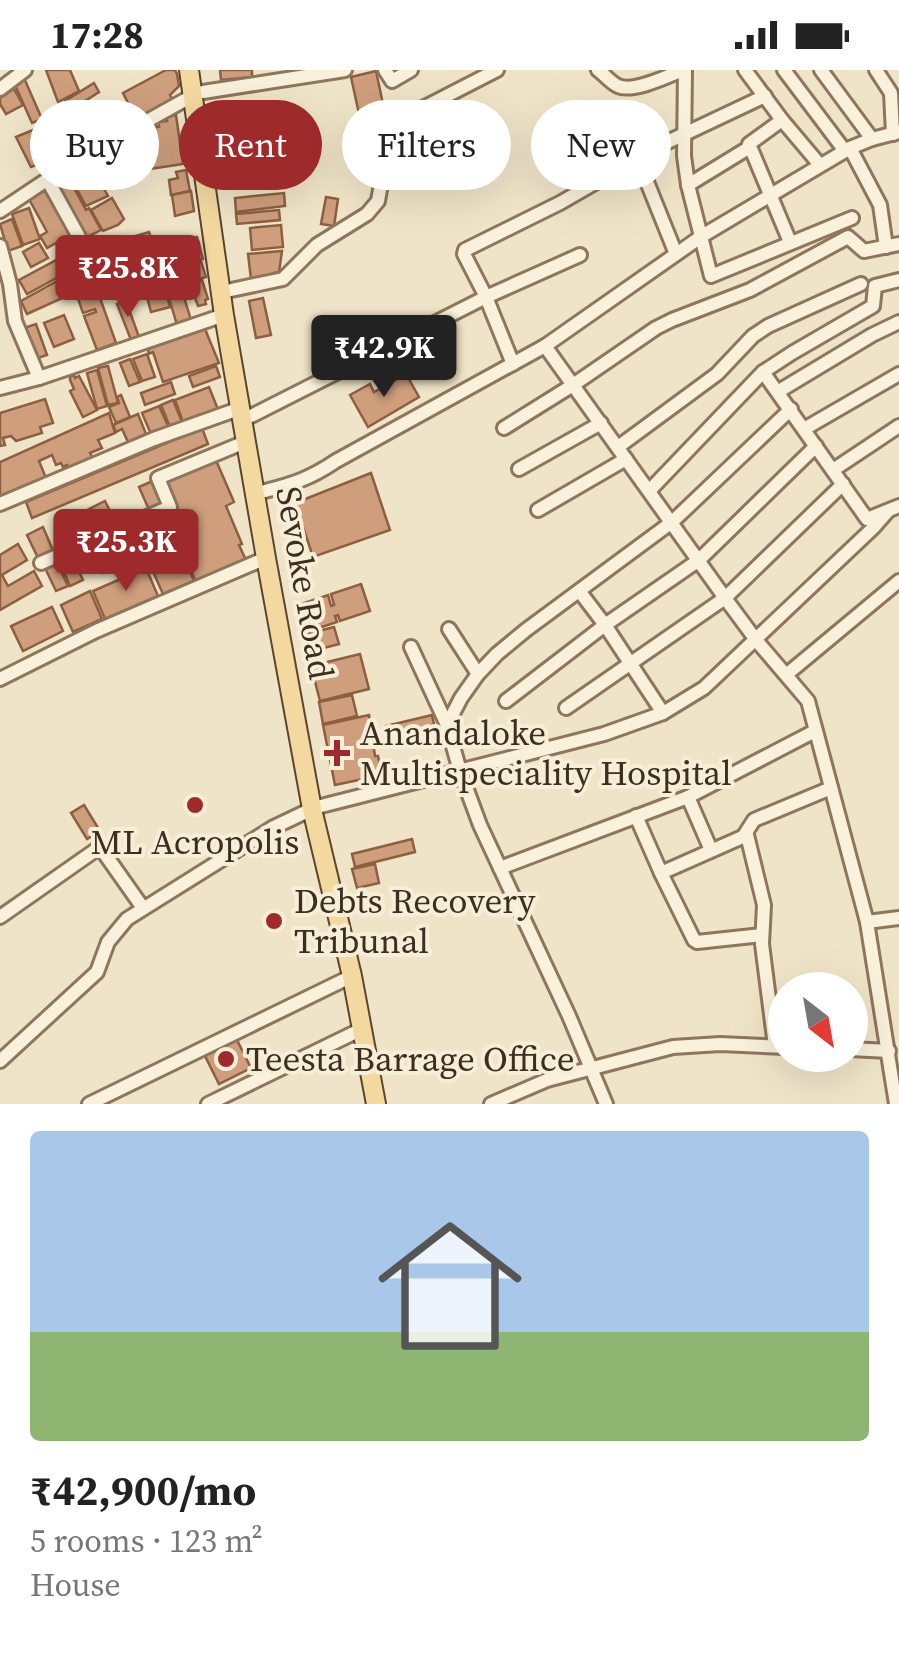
<!DOCTYPE html>
<html lang="en">
<head>
<meta charset="utf-8">
<style>
  body { margin:0; font-family:"Source Serif 4",serif; background:#f6f6f6; color:#222; height:100vh; display:flex; flex-direction:column; font-size:38px; white-space:nowrap }
  * { box-sizing:border-box; margin:0 }
  p { font-size:32px; color:#767676 }
  .icon { flex:none; width:55px; height:55px; fill:none; stroke:currentColor; stroke-width:2; stroke-linecap:round; stroke-linejoin:round }
  .map { position:relative; height:1034px; overflow:hidden }
  .side { display:flex; flex-direction:column; background:#fff; flex:1 }
  .side>* { flex:none }
  .hud { position:absolute; left:30px; top:30px; width:840px; height:90px; display:flex; gap:20px }
  .needle { width:65px; rotate:149deg }
  .fabs { position:absolute; left:768px; top:902px; display:grid; gap:20px }
  .fabs a { display:grid; place-items:center; width:100px; height:100px; border-radius:50%; background:#fff; box-shadow:0 10px 40px #0002; font-size:50px }
  .price { position:absolute; translate:-50% -85px; padding:0 22px; border-radius:10px; background:#9e2a2b; color:#fff; font-size:32px; line-height:65px; filter:drop-shadow(0 2px 5px #0008) }
  .price::after { content:''; position:absolute; left:50%; top:60px; width:30px; height:22px; margin-left:-15px; background:inherit; clip-path:polygon(0 0,100% 0,50% 100%) }
  .price.current { background:#222; color:#fff }
  ul { padding:0; list-style:none }
  li { display:grid; align-content:center; gap:20px; height:530px; padding:0 30px }
  li span { display:grid; place-items:center; height:310px; border-radius:10px; color:#555 }
  li>.icon { margin-inline-start:auto }
  span .icon { width:180px; height:180px; fill:#fffc; stroke-width:1 }
  li b { font-size:42px }
  .tag { padding:0 35px; border-radius:45px; background:#fff; box-shadow:0 10px 40px #0002; font-size:35px; line-height:90px }
  .tag.current { background:#9e2a2b; color:#fff }
  .status { display:flex; justify-content:space-between; align-items:center; height:70px; padding:0 50px; background:#fff; direction:ltr }
  .status svg { height:28px; fill:currentColor }
  .map>svg:first-child { display:block }
  .building { fill:#cf9f7d; stroke:#8d5f41; stroke-width:2.5 }
  .lines { fill:none; stroke-linecap:round; stroke-linejoin:round }
  .minor-casing { stroke:#8d765c; stroke-width:18 }
  .major-casing { stroke:#5b4430; stroke-width:22 }
  .minor { stroke:#faf1dc; stroke-width:12 }
  .major { stroke:#f3d9a0; stroke-width:18 }
  .poi-dot { fill:#9e2a2b; stroke:#f7eed8; stroke-width:4 }
  .labels { text-anchor:middle; dominant-baseline:central; stroke-width:8; stroke-linejoin:round; paint-order:stroke }
  .street-label { font-size:35px; fill:#3d2e20; stroke:#f7eed8 }
  .poi-label { font-size:35px; fill:#3d2e20; stroke:#f7eed8; text-anchor:start }
</style>
</head>
<body>
<div class="status"><b>17:28</b><svg viewBox="0 0 49 12"><path d="M0 12V9h3v3zM5 12V6h3v6zM10 12V3h3v9zM15 12V0h3v12zM26 1h20v11H26zM47 4h2v5h-2z"/></svg></div>
<div class="map">
<svg width="899" height="1034" viewBox="0 0 899 1034">
  <rect width="100%" height="100%" fill="#f0e4c8"/>
  <g class="building">
    <path d="M46 0H70L79 21 58 32Z"/>
    <path d="M166 0H175L177 4 179 16 170 25 172 29 136 49 123 23Z"/>
    <path d="M220 0H252V7L221 10Z"/>
    <path d="M376 1 386 48 361 53 351 7Z"/>
    <path d="M24 8 42 49 32 53 15 15Z"/>
    <path d="M94 13 99 22 71 40 65 31Z"/>
    <path d="M14 19 23 35 6 44 0 34V28Z"/>
    <path d="M69 40 84 77 66 84 52 47Z"/>
    <path d="M176 45 183 94 143 100 142 90 136 91 133 67 149 63 148 58 159 57 158 52 167 51 166 47Z"/>
    <path d="M48 55 62 90 49 95 35 60Z"/>
    <path d="M33 60 45 92 31 97 16 67Z"/>
    <path d="M126 77 140 103 126 111 112 84Z"/>
    <path d="M110 83 126 113 117 118 101 88Z"/>
    <path d="M97 84 113 113 104 117 88 88Z"/>
    <path d="M87 89 108 126 86 136 68 103Z"/>
    <path d="M186 100 190 121 171 125 169 110 178 108 176 102Z"/>
    <path d="M68 107 86 140 89 138 101 160 83 169 57 114 61 109Z"/>
    <path d="M48 119 72 164 47 178 40 166 47 162 29 129Z"/>
    <path d="M191 121 194 141 175 146 172 125Z"/>
    <path d="M284 123 285 136 236 142 235 128Z"/>
    <path d="M326 127 338 129 334 156 321 154Z"/>
    <path d="M112 128 124 149 118 155 103 161 91 140Z"/>
    <path d="M29 138 40 169 23 175 12 144Z"/>
    <path d="M279 140 280 150 237 154 236 144Z"/>
    <path d="M12 149 22 176 8 181 0 154Z"/>
    <path d="M281 155 283 177 252 180 250 158Z"/>
    <path d="M149 162 157 186 160 185 164 197 130 208 118 171Z"/>
    <path d="M197 167 203 189 172 199 165 176Z"/>
    <path d="M39 173 48 188 31 197 23 182Z"/>
    <path d="M75 180 82 194 27 224 19 210Z"/>
    <path d="M282 181 279 202 274 203 275 206 251 209 248 184Z"/>
    <path d="M201 191 206 207 187 213 189 220 167 226 170 237 151 242 142 208Z"/>
    <path d="M87 203 97 226 99 225 116 273 97 280 84 246 96 242 95 239 83 243 71 209Z"/>
    <path d="M59 210 67 226 27 244 21 231Z"/>
    <path d="M202 210 208 229 205 230 206 234 198 236 190 214Z"/>
    <path d="M183 224 191 250 177 255 169 228Z"/>
    <path d="M263 228 271 265 256 268 249 231Z"/>
    <path d="M126 231 139 267 131 270 117 234Z"/>
    <path d="M64 245 74 269 54 277 44 253Z"/>
    <path d="M36 254 47 285 35 289 24 258Z"/>
    <path d="M205 259 219 293 163 312 153 282 149 284 148 279Z"/>
    <path d="M147 284 155 307 142 311 133 289Z"/>
    <path d="M130 289 140 312 129 316 120 293Z"/>
    <path d="M108 296 118 333 108 335 98 298Z"/>
    <path d="M216 296 220 307 193 317 189 306Z"/>
    <path d="M97 300 107 336 97 339 87 303Z"/>
    <path d="M406 304 419 327 368 357 350 325 370 314 374 322Z"/>
    <path d="M74 305 75 308 79 306 97 340 83 347 70 321 74 319 70 310V307Z"/>
    <path d="M171 312 175 324 145 335 141 323Z"/>
    <path d="M209 317 219 342 184 355 175 330Z"/>
    <path d="M121 325 130 347 116 353 109 337 119 333 117 327Z"/>
    <path d="M45 329 53 353 40 357 42 363 16 371 11 366 3 368 5 375 0 376V343Z"/>
    <path d="M173 330 182 352 170 357 161 335Z"/>
    <path d="M159 336 168 356 151 364 142 343Z"/>
    <path d="M109 343 115 363 98 370 102 378 90 383 93 389 70 400 67 395 63 397 61 393 56 395 52 385 39 391 46 408 0 429V392Z"/>
    <path d="M138 344 146 364 128 372 122 359 116 362 113 355Z"/>
    <path d="M202 358 208 374 32 448 26 432Z"/>
    <path d="M215 388 234 432 226 436 242 474 239 475 246 490 196 512 181 477 145 493 143 488 166 478 154 450 160 448 167 466 180 461 185 469 188 467 164 411Z"/>
    <path d="M371 403 390 460 313 487 295 433Z"/>
    <path d="M155 410 166 435 150 442 139 417Z"/>
    <path d="M105 431 116 453 98 462 87 440Z"/>
    <path d="M151 450 164 477 149 484 136 457Z"/>
    <path d="M43 457 54 483 39 490 27 465Z"/>
    <path d="M18 474 27 490 2 505 8 516 34 501 42 516 0 540V485Z"/>
    <path d="M104 474 115 496 102 503 91 480Z"/>
    <path d="M181 482 194 511 163 524 150 495Z"/>
    <path d="M72 487 83 510 70 516 60 493Z"/>
    <path d="M57 493 68 516 56 521 45 498Z"/>
    <path d="M146 498 158 526 105 549 93 521Z"/>
    <path d="M361 514 370 541 340 551 338 545 335 546 337 552 310 561 301 534 328 525 331 536 334 535 331 524Z"/>
    <path d="M90 521 102 549 73 562 61 535Z"/>
    <path d="M52 537 63 561 23 581 11 556Z"/>
    <path d="M334 557 339 574 312 581 307 564Z"/>
    <path d="M360 584 369 619 320 631 311 596Z"/>
    <path d="M352 625 357 646 323 654 319 632Z"/>
    <path d="M369 645 375 686H378L382 705 335 715 323 655Z"/>
    <path d="M432 645 437 668 422 671 421 668 390 675 386 656Z"/>
    <path d="M84 735 100 761 87 769 71 743Z"/>
    <path d="M412 769 415 782 355 797 352 784Z"/>
    <path d="M375 794 379 813 357 818 352 799Z"/>
    <path d="M234 964 251 998 219 1014 202 980Z"/>
  </g>
  <g class="lines">
    <g class="minor-casing">
      <g id="minor">
        <path d="M385 0 392 11 411 0"/>
        <path d="M598 0C604 4 611 13 618 16 633 23 668 6 683 0"/>
        <path d="M685 0 684 86 688 115 711 206 852 148"/>
        <path d="M745 0 782 50 820 95"/>
        <path d="M784 0 845 81"/>
        <path d="M821 0 872 69"/>
        <path d="M876 0 891 23 893 64"/>
        <path d="M0 19 25 0"/>
        <path d="M203 22 345 0"/>
        <path d="M782 50 749 74 790 172"/>
        <path d="M850 78 880 135 886 177"/>
        <path d="M637 87 676 184"/>
        <path d="M47 109 79 167"/>
        <path d="M688 115 750 77"/>
        <path d="M0 141 75 91 192 26"/>
        <path d="M0 176 10 214 15 251 39 308"/>
        <path d="M231 220 283 209 317 175 367 144 378 131 389 69 395 59 406 48 423 38 497 0"/>
        <path d="M545 276 725 528 756 570 808 631 867 852 896 1034"/>
        <path d="M513 294 486 227 464 184 465 180 560 133 659 76 765 26"/>
        <path d="M763 302 867 449 899 436"/>
        <path d="M0 318 39 308 224 245"/>
        <path d="M779 321 872 265 899 252"/>
        <path d="M251 346 486 227 580 185"/>
        <path d="M504 358 573 315 656 258 672 250 750 220 848 167 864 181 899 174"/>
        <path d="M804 359 899 304"/>
        <path d="M618 377 717 304 753 266 768 256 861 214"/>
        <path d="M519 399 601 353"/>
        <path d="M833 400 899 356"/>
        <path d="M650 420 763 302 792 283 873 236 875 216 899 210"/>
        <path d="M265 421C293 414 311 408 336 391L545 276 702 166 850 78 872 69 899 62"/>
        <path d="M0 434 154 369 241 338"/>
        <path d="M538 440 626 389"/>
        <path d="M41 493 170 437 158 408 245 372"/>
        <path d="M580 522 605 555 663 643"/>
        <path d="M449 559 478 604"/>
        <path d="M411 577 447 655 460 701 480 755 569 946 606 1034"/>
        <path d="M786 605 899 511"/>
        <path d="M0 609 96 561 266 488"/>
        <path d="M506 631 605 555 699 490 816 376"/>
        <path d="M566 638 725 528 843 414"/>
        <path d="M447 655 461 628 478 604 497 584 526 560 672 452 791 339"/>
        <path d="M688 727 711 780"/>
        <path d="M321 736 604 664 663 643 704 618 873 458 887 442"/>
        <path d="M636 746 661 803 694 870 697 872 762 865"/>
        <path d="M745 764 754 750 831 718"/>
        <path d="M500 798 688 727 815 661"/>
        <path d="M661 803 747 765 764 835 762 874 775 976"/>
        <path d="M0 847 100 777 143 838"/>
        <path d="M867 852 899 848"/>
        <path d="M850 979 889 981"/>
        <path d="M0 991 97 902 108 872 127 849 272 758 312 739"/>
        <path d="M89 1034 352 906"/>
        <path d="M208 1034 362 959"/>
        <path d="M491 1034 547 1010 673 977 720 974 785 977"/>
      </g>
    </g>
    <g class="major-casing">
      <path id="major" d="M189 0 224 245 266 488 312 739 352 906 376 1034"/>
    </g>
    <use href="#minor" class="minor"/>
    <use href="#major" class="major"/>
  </g>
  <g class="poi-dot">
    <path d="M332 668h10v10h10v10h-10v10h-10v-10h-10v-10h10z"/>
    <circle cx="195" cy="735" r="10"/>
    <circle cx="274" cy="851" r="10"/>
    <circle cx="226" cy="989" r="10"/>
  </g>
  <g class="labels">
    <g class="street-label">
      <text transform="translate(305 513) rotate(80)">Sevoke Road</text>
    </g>
    <g class="poi-label">
      <text x="360" y="663">Anandaloke<tspan x="360" dy="40">Multispeciality Hospital</tspan></text>
      <text x="195" y="772" text-anchor="middle">ML Acropolis</text>
      <text x="294" y="831">Debts Recovery<tspan x="294" dy="40">Tribunal</tspan></text>
      <text x="246" y="989">Teesta Barrage Office</text>
    </g>
  </g>
</svg>
<div class="fabs">
<a><svg class="needle" viewBox="-14 -14 28 28"><path d="M0-13l5 13h-10z" fill="#e53935"/><path d="M0 13l5-13h-10z" fill="#767676"/></svg></a>
</div>
<b class="price" style="left:128px;top:250px">₹25.8K</b>
<b class="price current" style="left:384px;top:330px">₹42.9K</b>
<b class="price" style="left:126px;top:524px">₹25.3K</b>
<div class="hud">
<a class="tag">Buy</a>
<a class="tag current">Rent</a>
<a class="tag">Filters</a>
<a class="tag">New</a>
</div>
</div>
<section class="side">
<ul>
<li><span style="background:linear-gradient(#a9c7e8 65%,#8fb573 0)"><svg class="icon" aria-label="home" viewBox="0 0 24 24"><path d="M3 11l9-7 9 7M6 9v11h12V9"/></svg></span><div><b>₹42,900/mo</b><p>5 rooms · 123 m²</p><p>House</p></div></li>
</ul>
</section>
</body>
</html>
